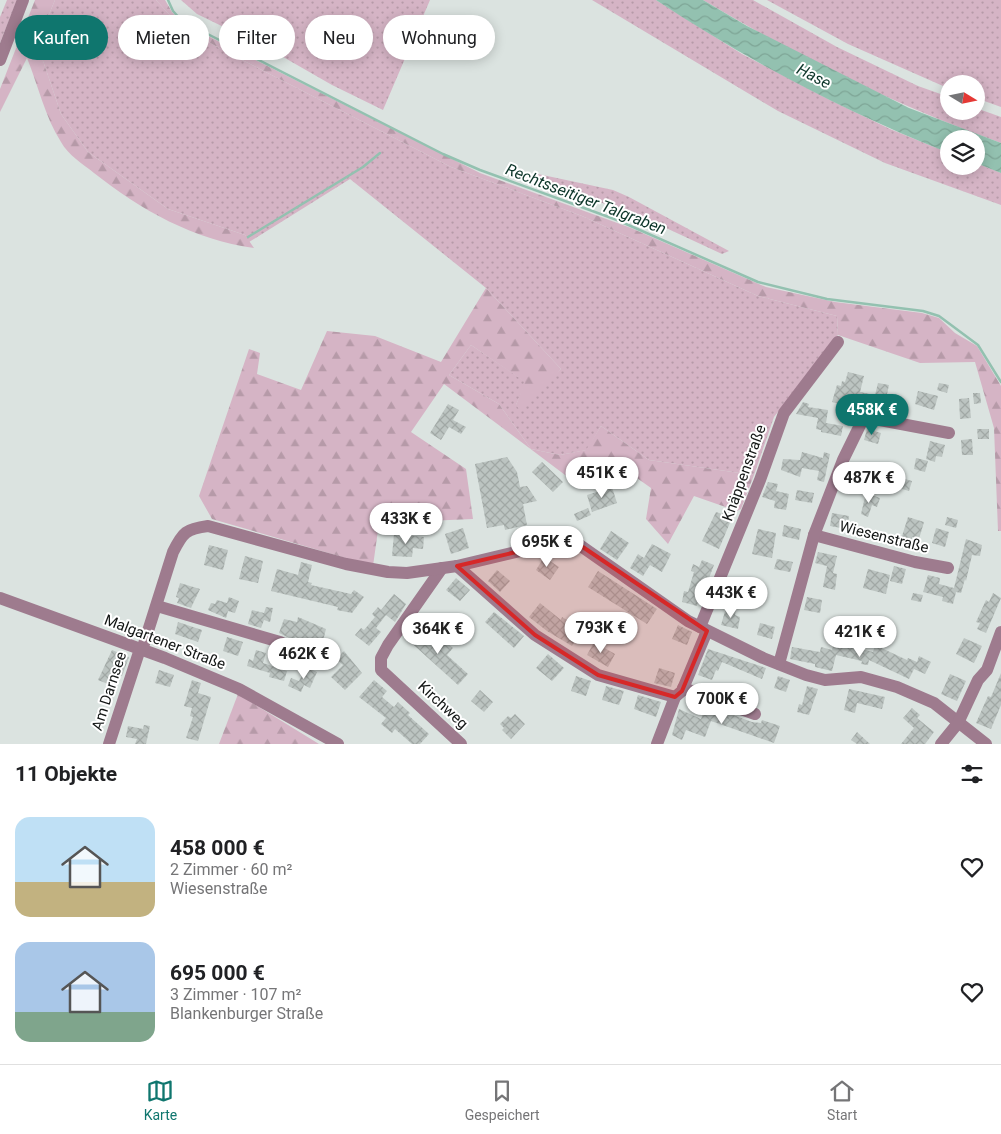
<!DOCTYPE html>
<html lang="de">
<head>
<meta charset="utf-8">
<style>
  body { margin:0; font-family:Roboto,sans-serif; background:#f6f6f6; color:#202124; height:100vh; display:flex; flex-direction:column; font-size:19px; white-space:nowrap }
  * { box-sizing:border-box; margin:0 }
  p { font-size:16px; color:#757577 }
  .icon { flex:none; width:28px; height:28px; fill:none; stroke:currentColor; stroke-width:2; stroke-linecap:round; stroke-linejoin:round }
  .map { position:relative; height:744px; overflow:hidden }
  .panel { display:flex; flex-direction:column; background:#fff; flex:1 }
  .panel>* { flex:none }
  .guide { position:absolute; left:15px; top:15px; width:500px; height:45px; display:flex; gap:10px }
  .needle { width:32px; rotate:100deg }
  .controls { position:absolute; left:940px; top:75px; display:grid; gap:10px }
  .controls a { display:grid; place-items:center; width:45px; height:45px; border-radius:50%; background:#fff; box-shadow:0 2px 12px #0003; font-size:25px }
  .price { position:absolute; translate:-50% -42px; padding:0 11px; border-radius:18px; background:#fff; color:#222; font-size:16px; line-height:32px; filter:drop-shadow(0 1px 2px #0008) }
  .price::after { content:''; position:absolute; left:50%; top:30px; width:15px; height:11px; margin-left:-8px; background:inherit; clip-path:polygon(0 0,100% 0,50% 100%) }
  .price.on { background:#0f766e; color:#fff }
  ul { padding:0; list-style:none }
  li { display:flex; align-items:center; gap:15px; height:125px; padding:0 15px }
  li span { display:grid; place-items:center; flex:none; width:140px; height:100px; border-radius:15px; color:#555 }
  li>.icon { margin-inline-start:auto }
  span .icon { width:60px; height:60px; fill:#fffc; stroke-width:1 }
  li b { font-size:21px }
  h2 { display:flex; justify-content:space-between; align-items:center; height:60px; padding:0 15px; font-size:21px }
  .chip { padding:0 18px; border-radius:22px; background:#fff; box-shadow:0 2px 12px #0003; font-size:18px; line-height:45px }
  .chip.on { background:#0f766e; color:#fff }
  .tab-bar { display:flex; justify-content:space-around; align-items:center; height:70px; border-top:1px solid #e0e0e0; background:#fff; font-size:14px; color:#757577 }
  .tab-bar a { display:grid; justify-items:center; gap:2px }
  .tab-bar .on { color:#0f766e }
  .map>svg:first-child { display:block }
  .grass { fill:url(#grass-dots) }
  .forest { fill:url(#forest-firs) }
  .water { fill:url(#water-waves) }
  .lines { fill:none; stroke-linecap:round; stroke-linejoin:round }
  .stream { stroke:#93c1b0; stroke-width:2.5 }
  .building { fill:url(#building-cross-hatch) }
  .minor { stroke:#9e7b8e; stroke-width:12 }
  .marked { fill:#d62828; fill-opacity:0.2; stroke:#d62828; stroke-width:4; stroke-linejoin:round }
  .labels { text-anchor:middle; dominant-baseline:central; stroke-width:4; stroke-linejoin:round; paint-order:stroke }
  .street-label { font-size:15px; fill:#131615; stroke:#fff }
  .water-label { font-size:16px; font-style:italic; fill:#0c3529; stroke:#fff }
</style>
</head>
<body>
<div class="map">
<svg width="1001" height="744" viewBox="0 0 1001 744">
  <defs>
    <pattern id="grass-dots" width="8" height="8" patternUnits="userSpaceOnUse" patternTransform="scale(1.25)"><rect width="8" height="8" fill="#d5b4c5"/><path d="M2 2h.1M6 6h.1" fill="none" stroke="#b69aa8" stroke-width="1.8" stroke-linecap="round"/></pattern>
    <pattern id="forest-firs" width="22" height="20" patternUnits="userSpaceOnUse" patternTransform="scale(1.25)"><rect width="22" height="20" fill="#d5b4c5"/><path d="M5 1l3.5 6h-7zM16 11l3.5 6h-7z" fill="#b69aa8"/></pattern>
    <pattern id="water-waves" width="16" height="10" patternUnits="userSpaceOnUse" patternTransform="scale(1.25)"><rect width="16" height="10" fill="#93c1b0"/><path d="M0 5q4-4 8 0t8 0" fill="none" stroke="#7ea596"/></pattern>
    <pattern id="building-cross-hatch" width="8" height="8" patternUnits="userSpaceOnUse" patternTransform="scale(1.25)"><rect width="8" height="8" fill="#bcc4c1"/><path d="M0 0l8 8M0 8l8-8" fill="none" stroke="#a1a8a5"/></pattern>
  </defs>
  <rect width="100%" height="100%" fill="#dbe3e0"/>
  <g class="grass">
    <path d="M7 0H17L0 43V17Z"/>
    <path d="M55 0H156L177 23 219 48 451 167 582 216 758 296 837 316 838 335 774 417 754 475 649 460 601 426 587 450 560 455 531 449 499 404 449 375 471 345 526 382 516 405 561 369 486 288 350 179 249 242 245 235 168 209 88 152 61 114 37 43Z"/>
    <path d="M181 0H430L383 110 332 85 271 50 197 14Z"/>
    <path d="M592 0H656L742 54 828 99 890 129 949 153V166H976V163L1001 173V205L885 163 778 111Z"/>
    <path d="M703 0H753L837 47 918 86 949 97V111H976V108L1001 117V143C897 106 798 57 703 0Z"/>
    <path d="M767 0H1001V107L976 98V84H949V88L943 86 848 44Z"/>
    <path d="M538 174 613 190 629 197 729 251 722 254 651 221 540 180Z"/>
  </g>
  <g class="forest">
    <path d="M35 0H55L37 43 61 114 88 152 168 209 245 235 254 248C194 240 141 210 94 173 83 164 68 155 61 142 45 117 38 85 27 58L0 112V89Z"/>
    <path d="M156 0H165L172 12 184 24 480 173 631 228 766 287 835 302 922 313 939 318 955 333 977 346 1001 386V531H998L994 428 975 362 920 363 838 335 837 316 758 296 582 216 451 167 219 48 177 23Z"/>
    <path d="M486 288 561 369 519 409 516 405 525 382 471 345 449 375 499 404 531 449 560 455 586 450 601 426 649 460 754 475 741 509 737 511 694 496 668 544 646 519 651 488 627 471 609 479 577 484 444 384 411 432 466 469 473 519 379 523 373 566 212 519 199 496 249 349 260 353 257 374 301 390 327 331 375 336 441 362Z"/>
    <path d="M238 694 319 744H219Z"/>
  </g>
  <path class="water" d="M656 0H703L747 26 909 108 1001 143V173L976 163V139H949V153C846 112 748 61 656 0Z"/>
  <g class="lines">
    <g class="stream">
      <path d="M168 0 173 11 182 21 443 154 480 170 617 220 758 282 827 299 923 311 939 316 978 345 1001 382"/>
      <path d="M248 237 363 167 380 153"/>
    </g>
  </g>
  <g class="building">
    <path d="M848 372 864 376 860 392 875 395 878 383 889 385 884 408 851 403 850 407 832 402 837 385 841 386 842 381 845 382Z"/>
    <path d="M939 383 949 385 947 393 937 390Z"/>
    <path d="M918 391 938 396 934 410 915 404Z"/>
    <path d="M973 393H980L981 403 974 404Z"/>
    <path d="M969 398 971 418 960 419 959 399Z"/>
    <path d="M803 402 809 404 808 407 828 410 826 423 843 426 841 436 821 432V430L816 429 818 418 796 414Z"/>
    <path d="M448 404 459 410 453 420 466 427 461 434 449 427 441 440 430 433Z"/>
    <path d="M867 429 881 433 878 444 864 440Z"/>
    <path d="M977 429H989V439H978Z"/>
    <path d="M972 439 973 455H962L961 440Z"/>
    <path d="M930 441 945 445 942 457 936 456 935 462 926 459Z"/>
    <path d="M802 452 823 458 824 452 830 454 824 482 817 480 819 471 802 468 800 477 781 470 783 459 800 460Z"/>
    <path d="M507 457 517 472 520 487 527 486 537 501 523 504 527 525 505 530 504 525 487 528 475 464Z"/>
    <path d="M916 458 928 461 925 472 914 469Z"/>
    <path d="M542 462 563 482 553 492 532 472Z"/>
    <path d="M850 472 864 476 860 489 847 484Z"/>
    <path d="M905 479 912 481 909 491 902 489Z"/>
    <path d="M768 482 778 484 776 491 789 494 786 510 774 508 775 501 762 497Z"/>
    <path d="M612 487 617 503 592 512 587 495Z"/>
    <path d="M797 490 814 493 812 503 795 500Z"/>
    <path d="M866 493 880 498 877 507 872 505 868 517 861 514Z"/>
    <path d="M588 508 591 515 577 521 574 514Z"/>
    <path d="M724 508 734 513 719 549 702 541 716 512 722 514Z"/>
    <path d="M832 513 849 516 847 529 830 526Z"/>
    <path d="M908 517 924 522 919 539 912 537 909 549 895 545 898 534 902 536Z"/>
    <path d="M947 517 958 520 956 528 945 525Z"/>
    <path d="M784 525 801 529 799 540 782 536Z"/>
    <path d="M463 528 469 548 451 554 445 534Z"/>
    <path d="M936 528 949 532 945 547 932 543Z"/>
    <path d="M758 529 776 533 772 558 752 554Z"/>
    <path d="M611 531 629 543 617 560 600 549Z"/>
    <path d="M394 534 424 537 423 549 413 548 412 557 392 556Z"/>
    <path d="M966 539 982 545 980 556 972 555 966 581 965 579 961 593 956 592 953 604 942 601 943 597 923 592 928 575 940 578 939 584 954 588Z"/>
    <path d="M652 544 671 554 662 572 650 565 643 576 630 568 638 554 644 558Z"/>
    <path d="M209 545 228 550 223 570 204 565Z"/>
    <path d="M818 552 837 556 833 573 837 574 835 590 823 587 827 566 815 563Z"/>
    <path d="M245 556 263 561 258 583 239 579Z"/>
    <path d="M544 557 559 567 550 580 536 570Z"/>
    <path d="M777 559 793 562 790 572 774 569Z"/>
    <path d="M702 560 714 565 709 578 706 581 703 580 697 606 682 602 684 591 688 592 694 572 691 571 693 564 699 567Z"/>
    <path d="M301 562 312 565 308 582 312 583 311 585 351 594 354 590 364 597 352 613 337 610 338 607 271 591 277 569 298 575Z"/>
    <path d="M894 566 906 569 902 584 890 581Z"/>
    <path d="M868 569 890 575 886 594 863 588Z"/>
    <path d="M497 570 510 581 500 592 488 581Z"/>
    <path d="M598 571 657 609 647 624 588 587Z"/>
    <path d="M456 578 470 590 460 601 446 590Z"/>
    <path d="M180 583 200 589 191 608 177 603 179 598 176 597Z"/>
    <path d="M913 593 923 595 921 602 911 600Z"/>
    <path d="M993 593 1001 598 986 633 977 629 980 623 976 622 986 600 989 602Z"/>
    <path d="M394 594 406 604 395 622 386 615 376 628 381 632 369 646 355 635 361 628 364 630 375 617 372 614 378 607 381 610Z"/>
    <path d="M229 597 239 601 235 613 228 611 226 618 208 610 211 603 215 604 217 600 227 603Z"/>
    <path d="M807 597 822 600 820 613 804 610Z"/>
    <path d="M540 603 561 620 562 617 582 629 572 646 547 631 529 617Z"/>
    <path d="M266 607 273 608 270 622 264 620 261 628 248 624 252 610 264 613Z"/>
    <path d="M726 608 736 610 735 615 740 617 738 629 721 625Z"/>
    <path d="M494 612 524 636 514 648 485 622Z"/>
    <path d="M298 617 326 629 322 645 333 646 329 655 317 653 319 645 295 637 294 640 279 633 284 619 297 622Z"/>
    <path d="M178 622 202 630 198 642 175 634Z"/>
    <path d="M760 623 775 627 772 639 757 635Z"/>
    <path d="M678 625 692 632 687 645 672 639Z"/>
    <path d="M417 627 438 644 442 639 453 648 447 655 468 674 458 685 407 639Z"/>
    <path d="M227 637 243 642 238 656 223 651Z"/>
    <path d="M836 637 847 640 845 645 873 652 875 645 907 660 908 658 917 662 919 656 931 662 925 674 914 669 909 679 869 660 868 665 861 664 862 661 836 655 832 671 815 667V664L790 659 792 647 820 652 821 647 832 650Z"/>
    <path d="M964 638 982 646 974 663 956 654Z"/>
    <path d="M594 642 615 654 608 667 587 655Z"/>
    <path d="M708 649 766 668 762 679 722 662 718 671 716 670 712 680 698 675Z"/>
    <path d="M112 650 129 657 122 676 113 673 108 684 98 680Z"/>
    <path d="M256 650 266 653 263 663 287 671 284 681 269 677 270 673 247 666 249 659 253 661Z"/>
    <path d="M344 651 362 673 345 690 331 677 343 665 336 659Z"/>
    <path d="M548 654 564 668 552 681 536 668Z"/>
    <path d="M306 667 317 672 310 688 304 685 301 692 288 686 291 678 299 681Z"/>
    <path d="M659 668 675 673 671 687 654 683Z"/>
    <path d="M159 670 174 675 170 687 155 683Z"/>
    <path d="M1001 673V705L991 729 976 723 988 696 991 697Z"/>
    <path d="M950 674 966 681 957 701 941 694Z"/>
    <path d="M576 676 591 681 586 696 571 691Z"/>
    <path d="M778 676 790 680 786 692 774 688Z"/>
    <path d="M192 680 201 683 198 693 211 697 198 741 186 738 193 717 190 716 192 708 184 706Z"/>
    <path d="M374 680 387 691 382 697 394 707 398 702 410 713 408 715 429 734 420 744H412L395 729 392 733 381 724 386 718 359 697Z"/>
    <path d="M606 686 624 691 619 705 602 700Z"/>
    <path d="M807 686 818 689 809 715 797 712 799 704 802 705Z"/>
    <path d="M849 689 885 697 882 709 857 703 855 713 844 710Z"/>
    <path d="M480 690 493 702 484 712 471 701Z"/>
    <path d="M638 695 661 702 656 717 634 709Z"/>
    <path d="M706 705 752 722 761 723 762 720 780 726 774 743 711 721 705 737 686 730 682 740 672 735 679 709 701 719Z"/>
    <path d="M912 708 920 715 917 718 934 732 925 744H901L914 728 903 718Z"/>
    <path d="M515 714 525 724 511 739 502 730 504 728 500 724 508 716 511 718Z"/>
    <path d="M144 725 150 726 146 744H135L137 739 126 737 128 726 143 729Z"/>
    <path d="M857 732 870 744H857L851 740Z"/>
  </g>
  <g class="lines">
    <g class="minor">
      <path d="M0 60 23 0"/>
      <path d="M814 535 915 562 948 568"/>
      <path d="M457 566 535 635 598 675 675 697"/>
      <path d="M442 568 388 645 381 658V670L461 744"/>
      <path d="M0 598 165 658 239 689 338 744"/>
      <path d="M157 606 280 642 292 649"/>
      <path d="M700 627 760 480 784 413 838 342"/>
      <path d="M142 650 173 552C183 532 186 529 208 526L346 564 388 572 407 573 457 566 571 539 688 621 763 658 806 675 825 680 861 677 897 687 934 703 986 744"/>
      <path d="M779 664 814 535 843 460 864 417 949 433"/>
      <path d="M683 688 755 714"/>
      <path d="M109 744 140 649"/>
      <path d="M657 744 675 697 682 691 707 631"/>
      <path d="M941 744 958 723 978 680 987 670 1001 632"/>
    </g>
  </g>
  <path class="marked" d="M571 539 707 631 682 691 675 697 598 675 535 635 457 566Z"/>
  <g class="labels">
    <g class="street-label">
      <text transform="translate(744 473) rotate(-70)">Knäppenstraße</text>
      <text transform="translate(884 537) rotate(14)">Wiesenstraße</text>
      <text transform="translate(165 642) rotate(21)">Malgartener Straße</text>
      <text transform="translate(109 691) rotate(-72)">Am Darnsee</text>
      <text transform="translate(443 705) rotate(43)">Kirchweg</text>
    </g>
    <g class="water-label">
      <text transform="translate(814 76) rotate(27)">Hase</text>
      <text transform="translate(586 199) rotate(21)">Rechtsseitiger Talgraben</text>
    </g>
  </g>
</svg>
<div class="controls">
<a><svg class="needle" viewBox="-14 -14 28 28"><path d="M0-13l5 13h-10z" fill="#e53935"/><path d="M0 13l5-13h-10z" fill="#757577"/></svg></a>
<a><svg class="icon" aria-label="layers" viewBox="0 0 24 24"><path d="M12 4l9 5-9 5-9-5zM3 14l9 5 9-5"/></svg></a>
</div>
<b class="price on" style="left:872px;top:436px">458K €</b>
<b class="price" style="left:602px;top:499px">451K €</b>
<b class="price" style="left:869px;top:504px">487K €</b>
<b class="price" style="left:406px;top:545px">433K €</b>
<b class="price" style="left:547px;top:568px">695K €</b>
<b class="price" style="left:731px;top:619px">443K €</b>
<b class="price" style="left:601px;top:654px">793K €</b>
<b class="price" style="left:438px;top:655px">364K €</b>
<b class="price" style="left:860px;top:658px">421K €</b>
<b class="price" style="left:304px;top:680px">462K €</b>
<b class="price" style="left:722px;top:725px">700K €</b>
<div class="guide">
<a class="chip on">Kaufen</a>
<a class="chip">Mieten</a>
<a class="chip">Filter</a>
<a class="chip">Neu</a>
<a class="chip">Wohnung</a>
</div>
</div>
<section class="panel">
<h2>11 Objekte<svg class="icon" aria-label="filters" viewBox="0 0 24 24"><path d="M4 7h16M4 17h16"/><circle cx="9" cy="7" r="2"/><circle cx="15" cy="17" r="2"/></svg></h2>
<ul>
<li><span style="background:linear-gradient(#bfe0f5 65%,#c2b280 0)"><svg class="icon" aria-label="home" viewBox="0 0 24 24"><path d="M3 11l9-7 9 7M6 9v11h12V9"/></svg></span><div><b>458 000 €</b><p>2 Zimmer · 60 m²</p><p>Wiesenstraße</p></div><svg class="icon" aria-label="heart" viewBox="0 0 24 24"><path d="M12 20l-8-8c-3-5 5-10 8-4 3-6 11-1 8 4z"/></svg></li>
<li><span style="background:linear-gradient(#a9c7e8 70%,#7fa58c 0)"><svg class="icon" aria-label="home" viewBox="0 0 24 24"><path d="M3 11l9-7 9 7M6 9v11h12V9"/></svg></span><div><b>695 000 €</b><p>3 Zimmer · 107 m²</p><p>Blankenburger Straße</p></div><svg class="icon" aria-label="heart" viewBox="0 0 24 24"><path d="M12 20l-8-8c-3-5 5-10 8-4 3-6 11-1 8 4z"/></svg></li>
</ul>
</section>
<nav class="tab-bar">
<a class="on"><svg class="icon" aria-label="map" viewBox="0 0 24 24"><path d="M3 6l6-2 6 2 6-2v14l-6 2-6-2-6 2zM9 4v14M15 6v14"/></svg>Karte</a>
<a><svg class="icon" aria-label="saved" viewBox="0 0 24 24"><path d="M7 4h10v16l-5-4-5 4z"/></svg>Gespeichert</a>
<a><svg class="icon" aria-label="home" viewBox="0 0 24 24"><path d="M3 11l9-7 9 7M6 9v11h12V9"/></svg>Start</a>
</nav>
</body>
</html>
